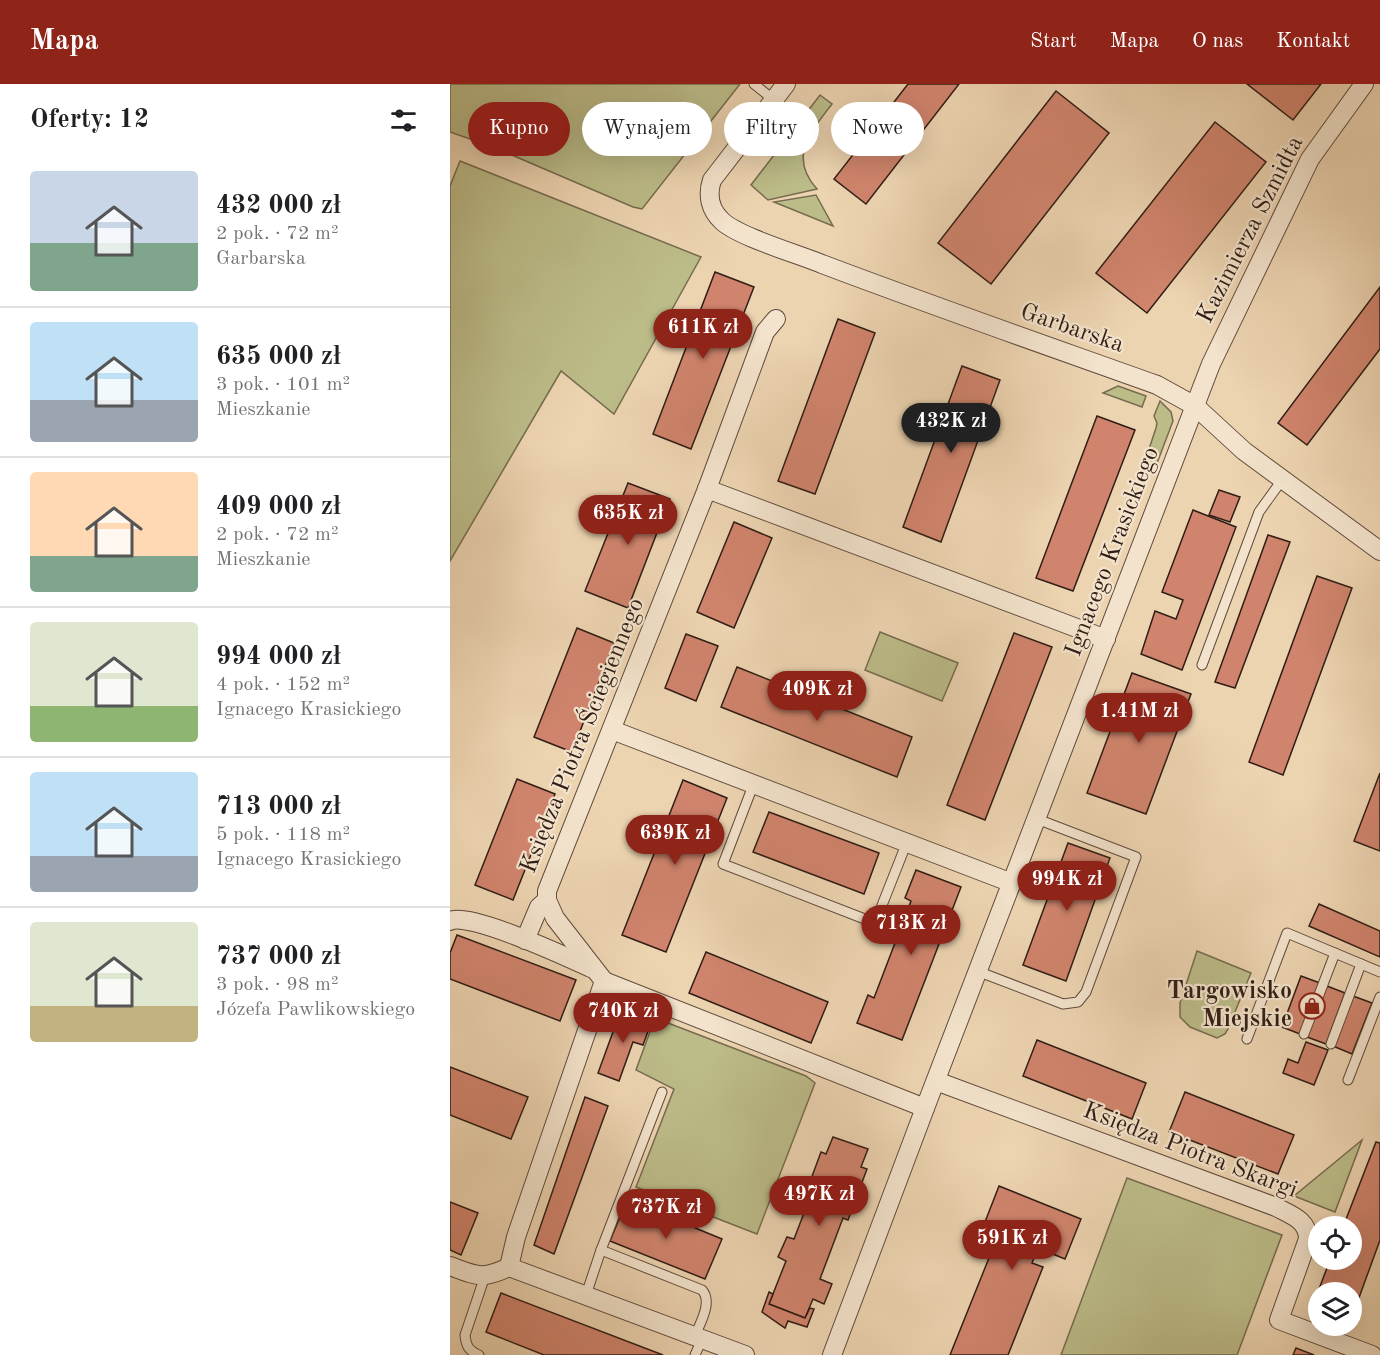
<!DOCTYPE html>
<html lang="pl">
<head>
<meta charset="utf-8">
<style>
  body { margin:0; font-family:"Old Standard TT",serif; background:#f2f2f2; color:#202124; height:100vh; display:flex; flex-direction:column; font-size:22px; white-space:nowrap }
  * { box-sizing:border-box; margin:0 }
  p { font-size:20px; color:#757577 }
  .icon { flex:none; width:33px; height:33px; fill:none; stroke:currentColor; stroke-width:2; stroke-linecap:round; stroke-linejoin:round }
  .map { position:relative; flex:1; overflow:hidden }
  .details { display:flex; flex-direction:column; background:#fff; width:450px }
  .details>* { flex:none }
  .guide { position:absolute; left:18px; top:18px; width:570px; height:54px; display:flex; gap:12px }
  .fabs { position:absolute; left:858px; top:1132px; display:grid; gap:12px }
  .fabs a { display:grid; place-items:center; width:54px; height:54px; border-radius:50%; background:#fff; box-shadow:0 6px 24px #0002; font-size:30px }
  .price { position:absolute; translate:-50% -51px; padding:0 14px; border-radius:21px; background:#8f2418; color:#fff; font-size:20px; line-height:39px; filter:drop-shadow(0 2px 3px #0008) }
  .price::after { content:''; position:absolute; left:50%; top:36px; width:18px; height:14px; margin-left:-9px; background:inherit; clip-path:polygon(0 0,100% 0,50% 100%) }
  .price.on { background:#222; color:#fff }
  ul { padding:0; list-style:none }
  li { display:flex; align-items:center; gap:18px; height:150px; padding:0 30px }
  li+li { border-top:2px solid #e0e0e0 }
  li span { display:grid; place-items:center; flex:none; width:168px; height:120px; border-radius:6px; color:#555 }
  li>.icon { margin-inline-start:auto }
  span .icon { width:72px; height:72px; fill:#fffc; stroke-width:1 }
  li b { font-size:26px }
  h2 { display:flex; justify-content:space-between; align-items:center; height:72px; padding:0 30px; font-size:26px }
  .chip { padding:0 21px; border-radius:27px; background:#fff; box-shadow:0 6px 24px #0002; font-size:21px; line-height:54px }
  .chip.on { background:#8f2418; color:#fff }
  header { display:flex; align-items:center; gap:36px; box-sizing:border-box; height:84px; padding:0 30px; background:#8f2418; color:#fff }
  header strong { font-size:28px }
  nav { display:flex; gap:33px; margin-inline-start:auto; font-size:21px }
  main { display:flex; flex:1; min-height:0 }
  .map>svg:first-child { display:block }
  .green { fill:#bcbc89; stroke:#766c4f; stroke-width:1.5 }
  .building { fill:#d0846d; stroke:#301d15; stroke-width:1.5 }
  .lines { fill:none; stroke-linecap:round; stroke-linejoin:round }
  .service-casing { stroke:#5f4b3c; stroke-width:11 }
  .minor-casing { stroke:#5f4b3c; stroke-width:20 }
  .service { stroke:#f3e3cc; stroke-width:9 }
  .minor { stroke:#f3e3cc; stroke-width:18 }
  .labels { text-anchor:middle; dominant-baseline:central; stroke-width:4.5; stroke-linejoin:round; paint-order:stroke }
  .street-label { font-size:24px; fill:#301d15; stroke:#f3e3cc }
  .poi-label { font-size:24px; font-weight:bold; fill:#301d15; stroke:#f3e3cc; text-anchor:end }
</style>
</head>
<body>
<header>
<strong>Mapa</strong>
<nav><a>Start</a><a>Mapa</a><a>O nas</a><a>Kontakt</a></nav>
</header>
<main>
<section class="details">
<h2>Oferty: 12<svg class="icon" aria-label="filters" viewBox="0 0 24 24"><path d="M4 7h16M4 17h16"/><circle cx="9" cy="7" r="2"/><circle cx="15" cy="17" r="2"/></svg></h2>
<ul>
<li><span style="background:linear-gradient(#c9d6e8 60%,#7fa58c 0)"><svg class="icon" aria-label="home" viewBox="0 0 24 24"><path d="M3 11l9-7 9 7M6 9v11h12V9"/></svg></span><div><b>432 000 zł</b><p>2 pok. · 72 m²</p><p>Garbarska</p></div></li>
<li><span style="background:linear-gradient(#bfe0f5 65%,#9aa5b1 0)"><svg class="icon" aria-label="home" viewBox="0 0 24 24"><path d="M3 11l9-7 9 7M6 9v11h12V9"/></svg></span><div><b>635 000 zł</b><p>3 pok. · 101 m²</p><p>Mieszkanie</p></div></li>
<li><span style="background:linear-gradient(#ffd9b3 70%,#7fa58c 0)"><svg class="icon" aria-label="home" viewBox="0 0 24 24"><path d="M3 11l9-7 9 7M6 9v11h12V9"/></svg></span><div><b>409 000 zł</b><p>2 pok. · 72 m²</p><p>Mieszkanie</p></div></li>
<li><span style="background:linear-gradient(#dfe7d0 70%,#8fb573 0)"><svg class="icon" aria-label="home" viewBox="0 0 24 24"><path d="M3 11l9-7 9 7M6 9v11h12V9"/></svg></span><div><b>994 000 zł</b><p>4 pok. · 152 m²</p><p>Ignacego Krasickiego</p></div></li>
<li><span style="background:linear-gradient(#bfe0f5 70%,#9aa5b1 0)"><svg class="icon" aria-label="home" viewBox="0 0 24 24"><path d="M3 11l9-7 9 7M6 9v11h12V9"/></svg></span><div><b>713 000 zł</b><p>5 pok. · 118 m²</p><p>Ignacego Krasickiego</p></div></li>
<li><span style="background:linear-gradient(#dfe7d0 70%,#c2b280 0)"><svg class="icon" aria-label="home" viewBox="0 0 24 24"><path d="M3 11l9-7 9 7M6 9v11h12V9"/></svg></span><div><b>737 000 zł</b><p>3 pok. · 98 m²</p><p>Józefa Pawlikowskiego</p></div></li>
</ul>
</section>
<div class="map">
<svg width="930" height="1271" viewBox="0 0 930 1271">
  <rect width="100%" height="100%" fill="#edd4b1"/>
  <filter id="stains"><feTurbulence type="fractalNoise" baseFrequency=".00333" numOctaves="4"/><feColorMatrix values="0 0 0 0 .2 0 0 0 0 .09 0 0 0 0 .02 0 0 0 .5 -.17"/></filter>
  <radialGradient id="worn" r=".72"><stop offset=".6" stop-color="#630" stop-opacity="0"/><stop offset="1" stop-color="#630" stop-opacity=".3"/></radialGradient>
  <g class="green">
    <path d="M0 0H290L192 125 183 123 43 63 0 48Z"/>
    <path d="M370 11 382 20C360 49 338 73 367 105L318 116 301 101Z"/>
    <path d="M10 77 251 173 164 330 111 287 0 477V102Z"/>
    <path d="M366 111 383 142 324 118Z"/>
    <path d="M668 302 696 312 692 323 653 309Z"/>
    <path d="M710 317 721 328 723 337 704 387 697 382 695 377 706 344 707 339 704 332Z"/>
    <path d="M430 548 508 579 492 617 415 586Z"/>
    <path d="M747 867 801 889 778 945 775 950 767 954 740 943 730 933V919Z"/>
    <path d="M205 934 356 992 365 999 307 1150 186 1103 224 1005 186 986Z"/>
    <path d="M912 1056 885 1128 844 1112Z"/>
    <path d="M677 1094 832 1151 787 1271H611Z"/>
  </g>
  <g class="building">
    <path d="M458 0H509L416 120 384 95Z"/>
    <path d="M797 0H871L843 36Z"/>
    <path d="M606 7 659 49 541 200 488 159Z"/>
    <path d="M765 38 816 78 697 229 646 189Z"/>
    <path d="M265 188 304 203 241 365 203 350Z"/>
    <path d="M930 203V265L857 361 828 339Z"/>
    <path d="M388 235 425 249 365 410 328 397Z"/>
    <path d="M512 282 550 296 491 458 453 443Z"/>
    <path d="M647 332 685 346 623 507 586 494Z"/>
    <path d="M178 399 220 415 178 524 135 507Z"/>
    <path d="M769 406 790 413 780 438 759 431Z"/>
    <path d="M743 426 786 443 732 586 691 570 705 527 726 535 733 516 712 508Z"/>
    <path d="M284 438 322 454 284 544 247 528Z"/>
    <path d="M818 451 840 458 785 604 765 598Z"/>
    <path d="M867 492 902 504 833 691 799 678Z"/>
    <path d="M127 544 164 559 122 668 84 653Z"/>
    <path d="M564 549 602 563 535 736 497 721Z"/>
    <path d="M236 550 268 562 246 617 215 604Z"/>
    <path d="M287 583 462 653 447 693 271 623Z"/>
    <path d="M682 589 741 610 696 730 637 709Z"/>
    <path d="M930 689V767L904 757Z"/>
    <path d="M67 695 105 710 63 816 25 801Z"/>
    <path d="M233 696 277 714 216 868 172 851Z"/>
    <path d="M319 728 429 769 414 810 303 768Z"/>
    <path d="M618 759 660 774 616 897 573 881Z"/>
    <path d="M466 786 511 803 452 956 407 939 418 911 424 914 461 817 455 814Z"/>
    <path d="M869 820 930 847V873L859 842Z"/>
    <path d="M7 851 126 896 110 937 0 895V869Z"/>
    <path d="M256 868 378 918 361 959 239 909Z"/>
    <path d="M851 892 870 899 850 950 832 943Z"/>
    <path d="M877 902 895 909 876 960 857 953Z"/>
    <path d="M903 912 922 919 902 970 883 962Z"/>
    <path d="M171 926 201 939 193 961 183 958 169 997 148 989Z"/>
    <path d="M587 956 696 999 682 1035 573 992Z"/>
    <path d="M856 958 878 966 864 1001 833 989 838 975 848 979Z"/>
    <path d="M0 983 78 1013 61 1055 0 1031Z"/>
    <path d="M735 1008 844 1051 828 1090 719 1048Z"/>
    <path d="M135 1013 158 1022 104 1170 84 1161Z"/>
    <path d="M383 1053 418 1065 411 1083 417 1085 398 1136 393 1134 370 1195 382 1200 374 1220 363 1215 355 1234 319 1220 336 1177 328 1173 337 1153 344 1155 359 1116 354 1114 371 1068 376 1070Z"/>
    <path d="M926 1058 930 1059V1156L902 1233V1209H868V1229L861 1226 880 1176H902V1143H893Z"/>
    <path d="M549 1102 631 1135 615 1175 588 1164 582 1179 593 1183 558 1271H500L543 1164 554 1169 560 1154 533 1143Z"/>
    <path d="M177 1116 272 1155 255 1195 160 1157Z"/>
    <path d="M0 1118 28 1129 11 1171 0 1166Z"/>
    <path d="M319 1208 323 1210 319 1220 355 1234 360 1224 364 1225 357 1243 338 1237 335 1244 312 1228Z"/>
    <path d="M51 1209 213 1271H94L36 1248Z"/>
    <path d="M846 1264 864 1271H843Z"/>
  </g>
  <g class="lines">
    <g class="service-casing">
      <g id="service">
        <path d="M304 0 324 16"/>
        <path d="M752 581 809 428 832 396"/>
        <path d="M304 699 273 780 425 839 457 758"/>
        <path d="M527 887 613 920 628 918 636 908 686 773 587 735"/>
        <path d="M854 950 885 869"/>
        <path d="M797 955 837 849 930 888"/>
        <path d="M881 960 911 880"/>
        <path d="M898 996 930 913"/>
        <path d="M151 1166 252 1206C263 1218 250 1239 245 1252"/>
        <path d="M136 1211 151 1166 212 1008"/>
        <path d="M29 1271C19 1267 16 1262 15 1251L35 1192"/>
        <path d="M245 1271 252 1255"/>
      </g>
    </g>
    <g class="minor-casing">
      <g id="minor">
        <path d="M336 0 262 96C257 111 260 126 272 137 289 153 348 170 372 180 483 222 595 261 707 301L745 322 794 367 930 467"/>
        <path d="M257 405 656 555"/>
        <path d="M162 646 562 799"/>
        <path d="M0 837C18 827 119 874 141 884"/>
        <path d="M75 856 89 823 97 816"/>
        <path d="M154 897 475 1024"/>
        <path d="M486 997 826 1123C841 1131 858 1136 858 1155L829 1236 922 1271"/>
        <path d="M0 1182C27 1192 32 1196 59 1183L295 1271"/>
        <path d="M59 1183 66 1153 154 897 105 834 97 816V807L257 405 315 248 326 235"/>
        <path d="M382 1271 475 1024 761 280 860 75 914 0"/>
      </g>
    </g>
    <use href="#service" class="service"/>
    <use href="#minor" class="minor"/>
  </g>
  <defs>
    <g id="shop-ring" transform="scale(1.35)"><circle r="9.5" fill="#f3e3cc" stroke="#8f2418" stroke-width="1.5"/><path d="M-5-2.5h2.3a2.7 3.5 0 0 1 5.4 0H5L5.5 6h-11ZM-1.5-2.5h3a1.5 2.3 0 0 0-3 0Z" fill="#8f2418"/></g>
  </defs>
  <g fill-rule="evenodd">
    <use href="#shop-ring" x="862" y="922"/>
  </g>
  <g class="labels">
    <g class="street-label">
      <text transform="translate(801 146) rotate(-63)">Kazimierza Szmidta</text>
      <text transform="translate(622 245) rotate(19)">Garbarska</text>
      <text transform="translate(663 468) rotate(-69)">Ignacego Krasickiego</text>
      <text transform="translate(133 652) rotate(-68)">Księdza Piotra Ściegiennego</text>
      <text transform="translate(740 1067) rotate(21)">Księdza Piotra Skargi</text>
    </g>
    <g class="poi-label">
      <text x="842" y="908">Targowisko<tspan x="842" dy="28">Miejskie</tspan></text>
    </g>
  </g>
  <rect width="100%" height="100%" filter="url(#stains)"/>
  <rect width="100%" height="100%" fill="url(#worn)"/>
</svg>
<div class="fabs">
<a><svg class="icon" aria-label="locate" viewBox="0 0 24 24"><circle cx="12" cy="12" r="6"/><path d="M12 2v4M12 18v4M2 12h4M18 12h4"/></svg></a>
<a><svg class="icon" aria-label="layers" viewBox="0 0 24 24"><path d="M12 4l9 5-9 5-9-5zM3 14l9 5 9-5"/></svg></a>
</div>
<b class="price" style="left:253px;top:276px">611K zł</b>
<b class="price on" style="left:501px;top:370px">432K zł</b>
<b class="price" style="left:178px;top:462px">635K zł</b>
<b class="price" style="left:367px;top:638px">409K zł</b>
<b class="price" style="left:689px;top:660px">1.41M zł</b>
<b class="price" style="left:225px;top:782px">639K zł</b>
<b class="price" style="left:617px;top:828px">994K zł</b>
<b class="price" style="left:461px;top:872px">713K zł</b>
<b class="price" style="left:173px;top:960px">740K zł</b>
<b class="price" style="left:369px;top:1143px">497K zł</b>
<b class="price" style="left:216px;top:1156px">737K zł</b>
<b class="price" style="left:562px;top:1187px">591K zł</b>
<div class="guide">
<a class="chip on">Kupno</a>
<a class="chip">Wynajem</a>
<a class="chip">Filtry</a>
<a class="chip">Nowe</a>
</div>
</div>
</main>
</body>
</html>
